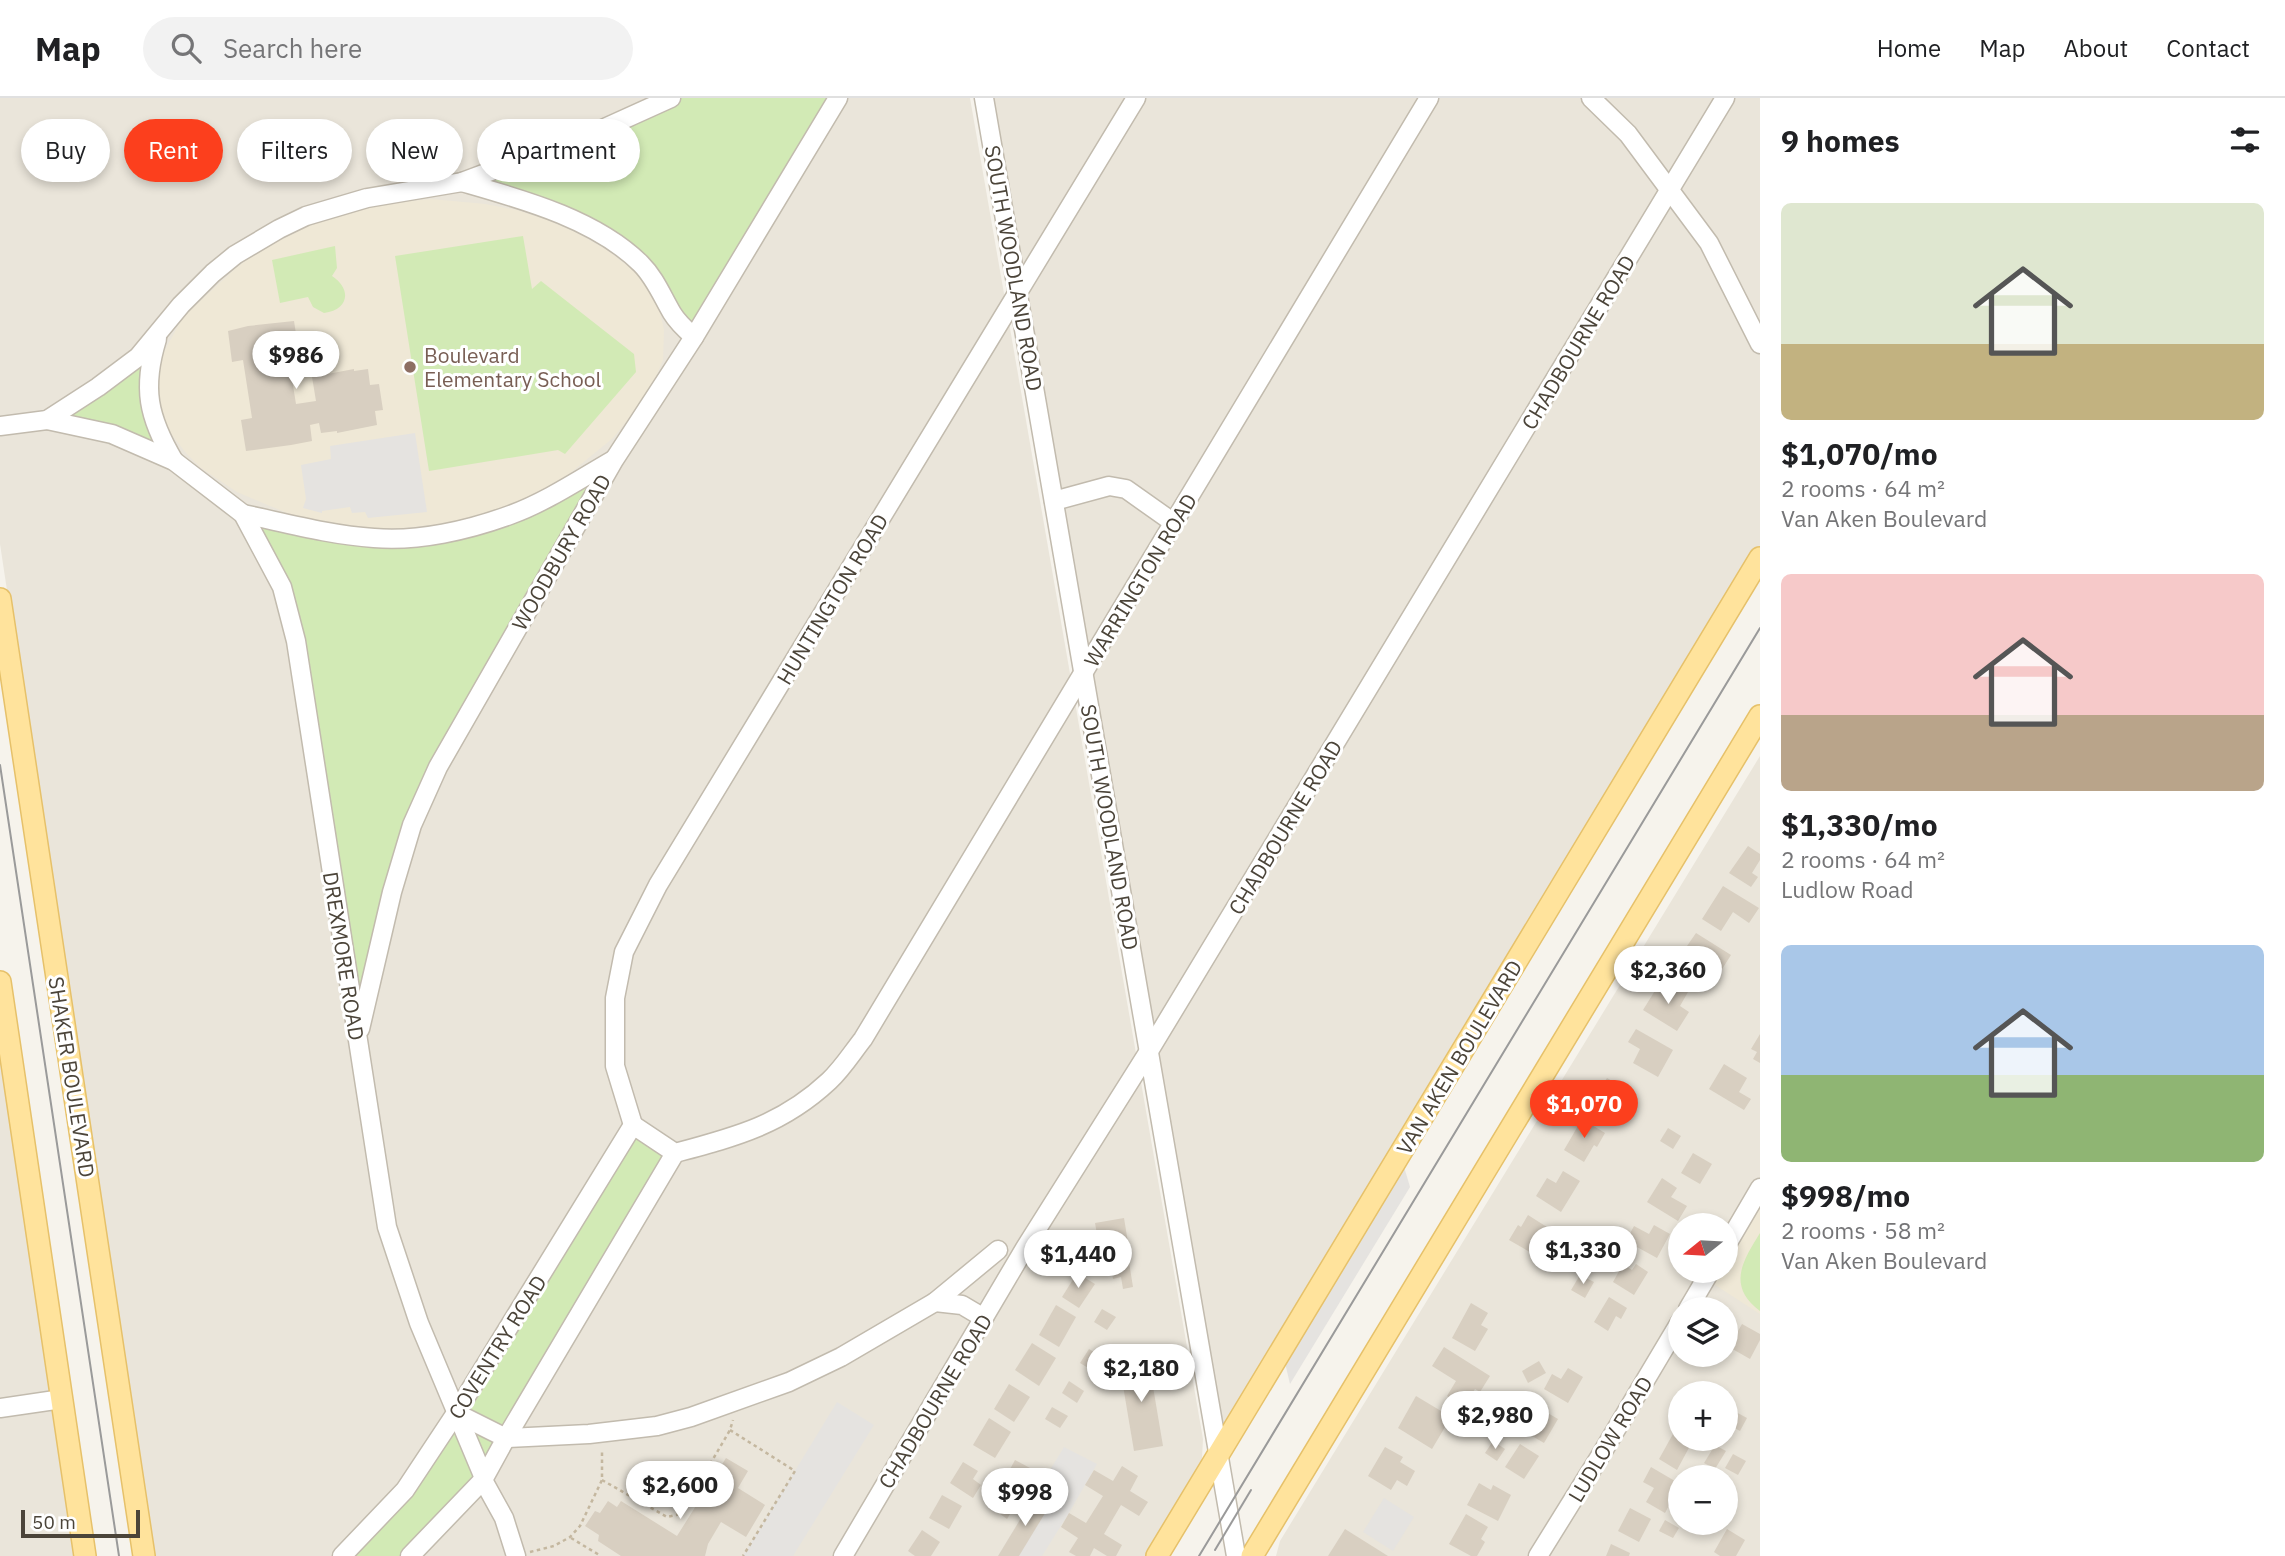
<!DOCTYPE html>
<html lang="en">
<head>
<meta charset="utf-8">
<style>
  body { margin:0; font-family:"IBM Plex Sans",sans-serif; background:#f2f2f2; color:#202124; height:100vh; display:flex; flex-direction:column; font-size:26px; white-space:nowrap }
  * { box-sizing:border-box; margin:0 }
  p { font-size:23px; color:#757577 }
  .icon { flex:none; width:38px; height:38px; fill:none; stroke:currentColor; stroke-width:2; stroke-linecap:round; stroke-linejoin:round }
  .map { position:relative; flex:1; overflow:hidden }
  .panel { display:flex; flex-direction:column; background:#fff; width:525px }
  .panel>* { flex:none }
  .top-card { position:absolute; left:21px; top:21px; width:665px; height:63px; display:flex; gap:14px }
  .needle { width:46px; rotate:252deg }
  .fabs { position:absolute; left:1668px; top:1115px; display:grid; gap:14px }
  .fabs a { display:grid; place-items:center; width:70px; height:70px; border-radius:50%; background:#fff; box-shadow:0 4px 10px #0003; font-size:35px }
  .scale { position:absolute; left:21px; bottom:18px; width:119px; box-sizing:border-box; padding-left:7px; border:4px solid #4b4439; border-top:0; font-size:19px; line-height:24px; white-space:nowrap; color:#4b4439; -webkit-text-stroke:5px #fff; paint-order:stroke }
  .price { position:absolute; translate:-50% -60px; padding:0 16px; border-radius:24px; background:#fff; color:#222; font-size:23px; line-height:46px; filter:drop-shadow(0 2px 4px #0008) }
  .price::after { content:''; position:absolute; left:50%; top:42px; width:21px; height:16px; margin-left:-10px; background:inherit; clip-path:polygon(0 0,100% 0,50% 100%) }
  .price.current { background:#fc3f1d; color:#fff }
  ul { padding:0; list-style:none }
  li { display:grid; align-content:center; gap:14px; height:371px; padding:0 21px }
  li span { display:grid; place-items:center; height:217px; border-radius:10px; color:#555 }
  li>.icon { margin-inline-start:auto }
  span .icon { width:126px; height:126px; fill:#fffc; stroke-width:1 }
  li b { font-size:30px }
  h2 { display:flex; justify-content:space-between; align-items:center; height:84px; padding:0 21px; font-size:30px }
  .pill { padding:0 24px; border-radius:32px; background:#fff; box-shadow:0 4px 10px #0003; font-size:24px; line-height:63px }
  .pill.current { background:#fc3f1d; color:#fff }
  header { display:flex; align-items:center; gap:42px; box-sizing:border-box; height:98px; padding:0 35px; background:#fff; border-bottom:2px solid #e0e0e0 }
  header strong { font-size:33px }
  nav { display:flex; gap:38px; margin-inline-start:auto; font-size:24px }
  .search { width:490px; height:63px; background:#f2f2f2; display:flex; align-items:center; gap:18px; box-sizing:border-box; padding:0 24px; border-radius:38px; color:#757577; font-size:26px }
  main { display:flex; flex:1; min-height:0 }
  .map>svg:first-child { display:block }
  .residential { fill:#eae5da; fill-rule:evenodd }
  .education { fill:#efe8d6 }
  .green { fill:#d2eab5 }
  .parking { fill:#e5e3e0 }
  .building { fill:#d8cfc1 }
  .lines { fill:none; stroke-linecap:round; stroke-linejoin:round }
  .minor-casing { stroke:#c2bbae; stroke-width:21 }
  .major-casing { stroke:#e6c16a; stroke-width:24 }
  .path { stroke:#c4b79f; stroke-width:2.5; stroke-dasharray:3.5 3.5; stroke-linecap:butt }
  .minor { stroke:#fff; stroke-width:18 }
  .major { stroke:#ffe39c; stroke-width:21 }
  .tram { stroke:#9a9a9a; stroke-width:2 }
  .education-dot { fill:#8d6e63; stroke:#fff; stroke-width:2.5 }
  .labels { text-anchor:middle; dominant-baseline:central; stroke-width:6; stroke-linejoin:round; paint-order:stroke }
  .street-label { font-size:21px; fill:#4b4439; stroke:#fff }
  .education-label { font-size:21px; fill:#785e54; stroke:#fff; text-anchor:start }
</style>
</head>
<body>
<header>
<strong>Map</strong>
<div class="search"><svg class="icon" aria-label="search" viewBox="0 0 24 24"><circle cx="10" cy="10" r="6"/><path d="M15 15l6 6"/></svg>Search here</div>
<nav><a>Home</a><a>Map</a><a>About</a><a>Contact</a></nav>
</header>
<main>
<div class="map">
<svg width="1760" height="1458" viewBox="0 0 1760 1458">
  <rect width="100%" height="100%" fill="#f6f3ec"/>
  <g class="residential">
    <path d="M0 0H970L1203 1341 1202 1360 1198 1377 1149 1458H153L0 446Z"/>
    <path d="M984 0H1760V460L1218 1360Z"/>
    <path d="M1760 658V1458H1276L1280 1443ZM1680 1127H1726V1172H1680ZM1680 1211H1726V1256H1680ZM1680 1295H1726V1340H1680ZM1680 1379H1726V1424H1680Z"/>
    <path d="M0 944 77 1458H0Z"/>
  </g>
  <g class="education">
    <path d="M431 101 485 106 517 112 547 122 575 134 607 152 639 177 652 197 660 214 664 232 663 262 649 295 613 340 569 376 519 405 453 425 402 430 363 431 336 428 287 415 237 394 201 370 186 355 172 337 161 318 156 292 160 261 183 219 236 170 260 152 311 127 345 115 379 106Z"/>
    <path d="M1760 1105V1216L1712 1185 1719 1173 1726 1172V1162Z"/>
  </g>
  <g class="green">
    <path d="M671 0H838L694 239 609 141 462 84Z"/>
    <path d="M523 138 532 191 541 183 634 256 636 274 565 356 558 352 429 373 395 158Z"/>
    <path d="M335 148 337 170 332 178C352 191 349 212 324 215L313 209 308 199 280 205 272 162Z"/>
    <path d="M158 237 148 278 174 363 47 322Z"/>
    <path d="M614 362 412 727 357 942 296 543 243 416 346 437 483 425Z"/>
    <path d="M633 1027 675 1055 506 1340 410 1458H342L405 1392Z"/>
    <path d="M1760 1135V1213C1727 1188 1742 1164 1760 1135Z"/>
  </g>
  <g class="parking">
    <path d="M415 335 427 414 368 420 365 414 352 415 350 409 322 413V415L303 410 306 401 301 367 331 361 330 348Z"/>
    <path d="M1400 1055 1410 1089 1290 1286 1282 1252Z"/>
    <path d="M837 1304 874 1327 793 1458H743Z"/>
    <path d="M1064 1349 1097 1366 1069 1415 1042 1458H998Z"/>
    <path d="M1384 1400 1414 1419 1393 1453 1363 1434Z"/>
  </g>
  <g class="building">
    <path d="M294 223 300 261 289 263 296 306 316 303 312 279 354 271V273L368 271 370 287 379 286 383 312 375 313 377 327 337 335V333L321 335 319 325 310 327 312 343 291 347 246 353 241 322 252 320 243 262 232 264 228 233 248 228Z"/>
    <path d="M1748 748 1760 756V762L1752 775 1758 779 1751 789 1729 775Z"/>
    <path d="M1723 788 1759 810 1749 825 1733 814 1721 833 1702 821Z"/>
    <path d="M1696 835 1731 857 1710 890 1688 877 1701 857 1687 848Z"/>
    <path d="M1669 882 1688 894 1680 908 1689 914 1677 933 1643 912 1656 891 1661 895Z"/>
    <path d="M1636 931 1673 952 1658 979 1633 965 1640 951 1628 944Z"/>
    <path d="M1760 936V965L1753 961 1757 954 1751 951Z"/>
    <path d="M1724 966 1747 980 1739 994 1751 1001 1744 1012 1709 991Z"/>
    <path d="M1607 980 1627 992 1612 1018 1591 1006Z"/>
    <path d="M1582 1021 1605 1035 1597 1049 1594 1047 1584 1064 1564 1052Z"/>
    <path d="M1668 1030 1681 1038 1673 1051 1660 1043Z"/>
    <path d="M1693 1055 1712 1066 1700 1086 1681 1075Z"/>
    <path d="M1563 1073 1580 1083 1561 1114 1536 1098 1547 1080 1556 1085Z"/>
    <path d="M1662 1080 1677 1090 1671 1099 1687 1108 1678 1123 1647 1104Z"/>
    <path d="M1528 1117 1550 1131 1546 1139 1566 1151 1557 1166 1547 1160 1551 1151 1541 1145 1535 1157 1509 1142 1518 1127 1521 1129Z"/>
    <path d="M1124 1120 1131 1163 1129 1164 1133 1189 1123 1191 1121 1179 1113 1181 1110 1163 1089 1166 1086 1151 1099 1148 1095 1125Z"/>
    <path d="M1654 1127 1670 1136 1657 1160 1626 1143 1634 1128 1649 1136Z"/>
    <path d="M1602 1140 1616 1148 1608 1163 1593 1156Z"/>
    <path d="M1623 1166 1632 1172 1636 1166 1648 1174 1634 1197 1613 1184Z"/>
    <path d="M1077 1175 1095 1186 1079 1210 1062 1199Z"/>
    <path d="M1580 1177 1594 1184 1585 1200 1571 1192Z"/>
    <path d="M1609 1199 1627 1210 1621 1221 1616 1218 1608 1233 1594 1224Z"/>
    <path d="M1471 1205 1488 1215 1481 1227 1488 1231 1475 1253 1452 1240Z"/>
    <path d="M1056 1207 1076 1219 1059 1249 1039 1237Z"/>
    <path d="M1102 1211 1116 1219 1107 1232 1094 1224Z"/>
    <path d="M1742 1226 1760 1236V1242L1750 1261 1729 1249Z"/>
    <path d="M1032 1245 1056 1260 1039 1288 1015 1272Z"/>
    <path d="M1444 1249 1490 1278 1480 1294 1475 1291 1464 1308 1447 1298 1456 1283 1432 1268Z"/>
    <path d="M1089 1251 1102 1259 1093 1273 1080 1265Z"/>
    <path d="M1148 1259 1163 1348 1134 1353 1119 1264Z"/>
    <path d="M1539 1263 1546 1275 1528 1285 1522 1273Z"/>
    <path d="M1568 1270 1583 1279 1568 1305 1544 1291 1552 1276 1561 1281Z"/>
    <path d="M1069 1283 1084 1293 1077 1305 1062 1295Z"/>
    <path d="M1009 1286 1030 1299 1014 1324 994 1311Z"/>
    <path d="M1416 1298 1451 1319 1432 1351 1398 1330Z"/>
    <path d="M1534 1307 1558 1321 1544 1345 1520 1331Z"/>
    <path d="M1052 1309 1068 1318 1060 1330 1045 1321Z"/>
    <path d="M1734 1313 1747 1320 1740 1333 1727 1326Z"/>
    <path d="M989 1320 1011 1334 995 1360 973 1347Z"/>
    <path d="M1673 1336 1691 1346 1677 1372 1659 1361Z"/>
    <path d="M1493 1343 1505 1351 1497 1363 1485 1355Z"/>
    <path d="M1520 1346 1539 1358 1524 1381 1505 1369Z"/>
    <path d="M1715 1347 1726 1353 1715 1371 1704 1365Z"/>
    <path d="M1385 1349 1403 1359 1400 1364 1415 1373 1407 1388 1397 1382 1391 1392 1368 1378Z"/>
    <path d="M1733 1356 1746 1363 1738 1377 1725 1370Z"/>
    <path d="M726 1360 748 1373 738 1390 765 1407 746 1439 721 1424 708 1446 705 1458H621L598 1443 599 1437 585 1428 595 1413 600 1415 608 1403 617 1409 621 1403 677 1438Z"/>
    <path d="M1015 1362 1030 1370 1024 1381 1009 1373Z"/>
    <path d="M963 1364 978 1373 973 1381 981 1387 973 1400 950 1385Z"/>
    <path d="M1122 1368 1138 1378 1130 1393 1148 1404 1139 1418 1121 1407 1104 1436 1122 1447 1116 1458H1107L1094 1450 1090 1458H1076L1069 1454 1078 1440 1061 1429 1069 1415 1086 1425 1103 1398 1085 1387 1094 1372 1113 1383Z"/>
    <path d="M1651 1369 1680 1386 1665 1415 1646 1404 1654 1390 1643 1384Z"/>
    <path d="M1479 1385 1491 1392 1493 1387 1511 1397 1498 1423 1467 1407Z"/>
    <path d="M942 1397 962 1408 949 1431 929 1420Z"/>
    <path d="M1035 1397 1050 1407 1019 1458H998Z"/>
    <path d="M1004 1401 1015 1408 1007 1421 996 1413Z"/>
    <path d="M1630 1410 1651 1421 1639 1444 1618 1433Z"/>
    <path d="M1466 1416 1488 1429 1481 1441 1485 1444 1477 1458H1471L1449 1446Z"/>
    <path d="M1665 1422 1679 1430 1673 1440 1659 1433Z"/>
    <path d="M1345 1431 1388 1458H1328Z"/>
    <path d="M1727 1431 1745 1442 1736 1458H1720L1714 1454Z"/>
    <path d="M922 1432 940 1444 931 1458H915L908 1453Z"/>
    <path d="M1611 1446 1630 1455 1629 1458H1606Z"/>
  </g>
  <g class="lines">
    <g class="minor-casing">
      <g id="minor">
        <path d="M984 0 1236 1458"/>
        <path d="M1591 0 1628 36 1709 145 1760 246"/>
        <path d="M462 84C521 101 596 121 641 166 655 180 662 198 672 215 678 225 686 232 694 239"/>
        <path d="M157 241C142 290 148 319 174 363"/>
        <path d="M47 322 112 336 174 363 243 416 282 489 296 543 387 1129 419 1225 484 1380"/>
        <path d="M0 328 47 322 98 289 138 259 181 207 213 175 235 157 279 131 306 118 367 100 462 84 598 33 671 0"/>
        <path d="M1054 403 1109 388 1126 391 1174 425"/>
        <path d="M243 416C286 425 330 437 374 440 418 444 469 432 510 417 546 404 580 381 613 362"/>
        <path d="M360 931 392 794 412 727 438 669 614 362 694 239 838 0"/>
        <path d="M633 1027 675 1055C735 1039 782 1027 829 983 842 971 852 955 863 941L1429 0"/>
        <path d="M633 1027 615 968V900L624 854 658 787 1136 0"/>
        <path d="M1726 1148 1760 1090"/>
        <path d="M935 1204 962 1207 984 1220"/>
        <path d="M1688 1211 1711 1172"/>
        <path d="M0 1310 62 1301"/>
        <path d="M456 1315 506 1340 589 1336 657 1328 691 1319 789 1284 841 1259 935 1204 998 1152"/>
        <path d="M483 1382 504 1420 516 1458"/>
        <path d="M342 1458 405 1392 456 1315 633 1027"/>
        <path d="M410 1458 483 1382 506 1340 675 1055"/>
        <path d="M843 1458 1025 1150 1149 953 1725 0"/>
        <path d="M1538 1458 1602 1355 1680 1224"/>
      </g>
    </g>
    <g class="major-casing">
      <g id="major">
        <path d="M0 501 144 1458"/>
        <path d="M0 884 85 1458"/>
        <path d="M1157 1458 1760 460"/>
        <path d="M1252 1458 1760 618"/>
      </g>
    </g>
    <g class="path">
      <path d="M730 1332 795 1373 743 1458"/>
      <path d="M602 1382 667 1419 681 1416 730 1332 733 1322"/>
      <path d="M571 1440 601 1458"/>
      <path d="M530 1454 554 1448 570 1439 580 1428 602 1382V1351"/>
    </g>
    <use href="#minor" class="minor"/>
    <use href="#major" class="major"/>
    <g class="tram">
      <path d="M0 667 119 1458"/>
      <path d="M1215 1452 1251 1392"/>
      <path d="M1199 1458 1760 530"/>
    </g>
  </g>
  <circle class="education-dot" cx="410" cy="269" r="7"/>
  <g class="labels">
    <g class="street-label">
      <text transform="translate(1014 170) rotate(80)">SOUTH WOODLAND ROAD</text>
      <text transform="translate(1578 244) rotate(-59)">CHADBOURNE ROAD</text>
      <text transform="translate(561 454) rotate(-60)">WOODBURY ROAD</text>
      <text transform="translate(1140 482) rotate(-59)">WARRINGTON ROAD</text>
      <text transform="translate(832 501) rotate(-59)">HUNTINGTON ROAD</text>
      <text transform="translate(1110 729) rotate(80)">SOUTH WOODLAND ROAD</text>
      <text transform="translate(1285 729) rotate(-59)">CHADBOURNE ROAD</text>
      <text transform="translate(344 858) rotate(81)">DREXMORE ROAD</text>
      <text transform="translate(1459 959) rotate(-59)">VAN AKEN BOULEVARD</text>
      <text transform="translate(72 979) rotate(81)">SHAKER BOULEVARD</text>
      <text transform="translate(497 1249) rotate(-58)">COVENTRY ROAD</text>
      <text transform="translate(935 1303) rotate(-59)">CHADBOURNE ROAD</text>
      <text transform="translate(1610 1341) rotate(-59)">LUDLOW ROAD</text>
    </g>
    <g class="education-label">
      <text x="424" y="257">Boulevard<tspan x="424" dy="24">Elementary School</tspan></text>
    </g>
  </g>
</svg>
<div class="fabs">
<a><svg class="needle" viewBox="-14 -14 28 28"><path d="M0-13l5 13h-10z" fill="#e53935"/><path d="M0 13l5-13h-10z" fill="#757577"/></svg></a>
<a><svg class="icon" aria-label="layers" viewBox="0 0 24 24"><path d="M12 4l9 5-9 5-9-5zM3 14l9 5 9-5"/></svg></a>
<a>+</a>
<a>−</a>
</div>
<div class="scale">50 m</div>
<b class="price" style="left:296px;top:293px">$986</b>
<b class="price" style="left:1668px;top:908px">$2,360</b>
<b class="price current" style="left:1584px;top:1042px">$1,070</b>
<b class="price" style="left:1583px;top:1188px">$1,330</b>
<b class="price" style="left:1078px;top:1192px">$1,440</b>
<b class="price" style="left:1141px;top:1306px">$2,180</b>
<b class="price" style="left:1495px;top:1353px">$2,980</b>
<b class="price" style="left:680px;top:1423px">$2,600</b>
<b class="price" style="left:1025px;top:1430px">$998</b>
<div class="top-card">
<a class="pill">Buy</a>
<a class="pill current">Rent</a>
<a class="pill">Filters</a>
<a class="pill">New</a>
<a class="pill">Apartment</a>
</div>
</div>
<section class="panel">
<h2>9 homes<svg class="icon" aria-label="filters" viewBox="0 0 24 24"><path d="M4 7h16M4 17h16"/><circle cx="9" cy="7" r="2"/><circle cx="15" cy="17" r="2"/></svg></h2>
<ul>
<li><span style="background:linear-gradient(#dfe7d0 65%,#c2b280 0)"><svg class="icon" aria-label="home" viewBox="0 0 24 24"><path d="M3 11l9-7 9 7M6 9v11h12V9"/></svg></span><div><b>$1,070/mo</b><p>2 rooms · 64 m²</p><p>Van Aken Boulevard</p></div></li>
<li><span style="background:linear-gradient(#f6c9c9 65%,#b9a48a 0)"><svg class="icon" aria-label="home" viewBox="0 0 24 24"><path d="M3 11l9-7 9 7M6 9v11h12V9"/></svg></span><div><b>$1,330/mo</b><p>2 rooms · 64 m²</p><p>Ludlow Road</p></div></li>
<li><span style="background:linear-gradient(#a9c7e8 60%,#8fb573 0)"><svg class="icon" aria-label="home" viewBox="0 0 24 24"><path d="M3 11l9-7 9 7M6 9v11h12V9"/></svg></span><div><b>$998/mo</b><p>2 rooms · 58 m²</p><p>Van Aken Boulevard</p></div></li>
</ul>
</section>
</main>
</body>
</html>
